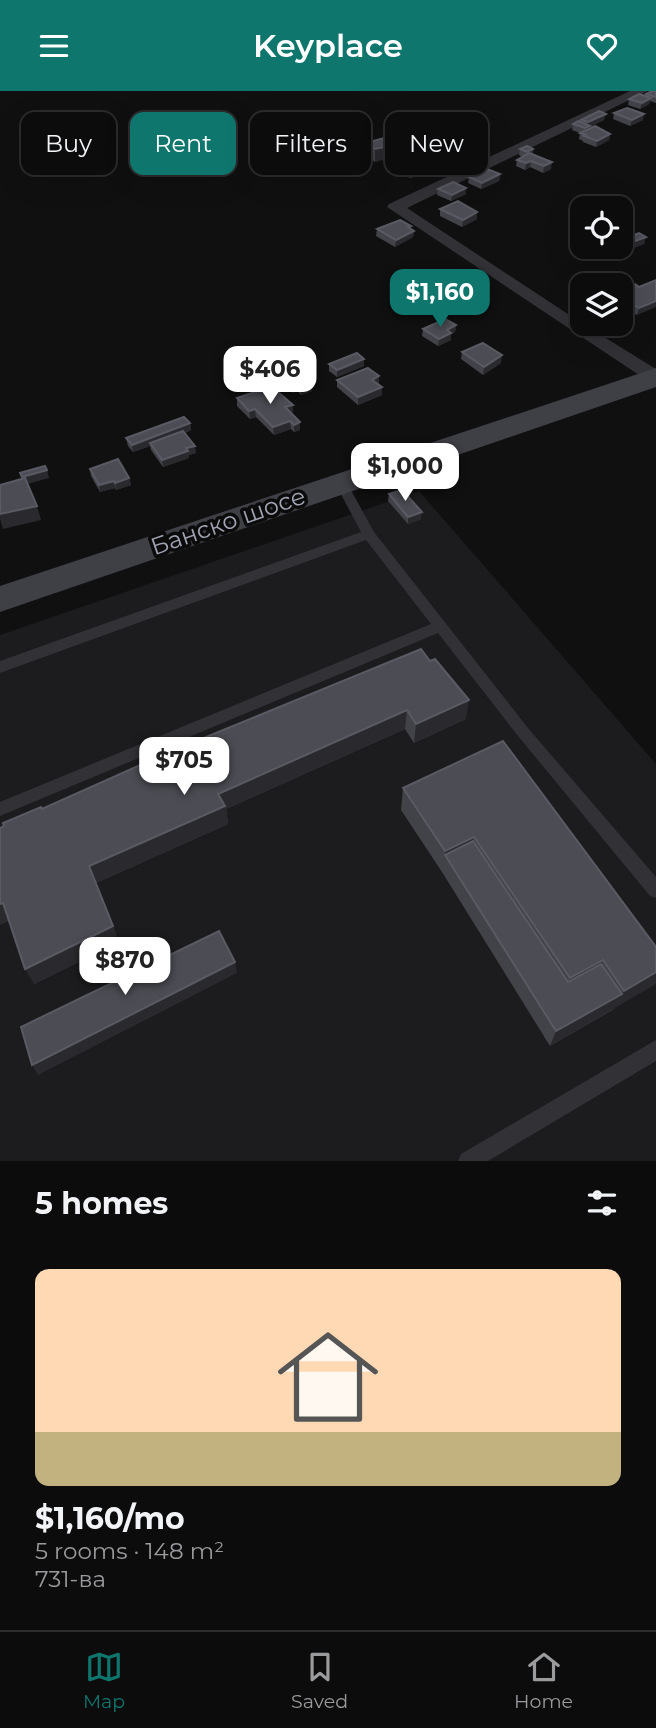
<!DOCTYPE html>
<html lang="en">
<head>
<meta charset="utf-8">
<style>
  body { margin:0; font-family:Montserrat,sans-serif; background:#151516; color:#f1f3f6; height:100vh; display:flex; flex-direction:column; font-size:26px; white-space:nowrap }
  * { box-sizing:border-box; margin:0 }
  p { font-size:23px; color:#9a9b9d }
  .icon { flex:none; width:38px; height:38px; fill:none; stroke:currentColor; stroke-width:2; stroke-linecap:round; stroke-linejoin:round }
  .map { position:relative; height:1070px; overflow:hidden }
  .drawer { display:flex; flex-direction:column; background:#0c0c0d; flex:1 }
  .drawer>* { flex:none }
  .hud { position:absolute; left:21px; top:21px; width:614px; height:63px; display:flex; gap:14px }
  .buttons { position:absolute; left:570px; top:105px; display:grid; gap:14px }
  .buttons a { display:grid; place-items:center; width:63px; height:63px; border-radius:14px; background:#0c0c0d; box-shadow:0 7px 28px #0002,0 0 0 2px #2c2c2e; font-size:35px }
  .price { position:absolute; translate:-50% -60px; padding:0 16px; border-radius:14px; background:#fff; color:#222; font-size:23px; line-height:46px; filter:drop-shadow(0 2px 4px #0008) }
  .price::after { content:''; position:absolute; left:50%; top:42px; width:21px; height:16px; margin-left:-10px; background:inherit; clip-path:polygon(0 0,100% 0,50% 100%) }
  .price.current { background:#0f766e; color:#fff }
  ul { padding:0; list-style:none }
  li { display:grid; align-content:center; gap:14px; height:371px; padding:0 35px }
  li span { display:grid; place-items:center; height:217px; border-radius:14px; color:#555 }
  li>.icon { margin-inline-start:auto }
  span .icon { width:126px; height:126px; fill:#fffc; stroke-width:1 }
  li b { font-size:30px }
  h2 { display:flex; justify-content:space-between; align-items:center; height:84px; padding:0 35px; font-size:30px }
  .chip { padding:0 24px; border-radius:14px; background:#0c0c0d; box-shadow:0 7px 28px #0002,0 0 0 2px #2c2c2e; font-size:24px; line-height:63px }
  .chip.current { background:#0f766e; color:#fff }
  header { display:flex; justify-content:space-between; align-items:center; height:91px; padding:0 35px; background:#0f766e; color:#fff; font-size:32px; font-weight:600 }
  .dock { display:flex; justify-content:space-around; align-items:center; height:98px; border-top:2px solid #2c2c2e; background:#0c0c0d; font-size:19px; color:#9a9b9d }
  .dock a { display:grid; justify-items:center; gap:4px }
  .dock .current { color:#0f766e }
  .map>svg:first-child { display:block }
  .built { fill:#1c1c1e }
  .lines { fill:none; stroke-linecap:round; stroke-linejoin:round }
  .lane { fill:#313136; fill-rule:evenodd }
  .street { fill:#313136; fill-rule:evenodd }
  .secondary { fill:#3f3f46; fill-rule:evenodd }
  .wall { fill:#424249 }
  .shaded-wall { fill:#2a2a2e }
  .building { fill:#4c4d54; stroke:#595a63; stroke-width:2 }
  .labels { text-anchor:middle; dominant-baseline:central; stroke-width:7; stroke-linejoin:round; paint-order:stroke }
  .street-label { font-size:24px; fill:#a0a3b2; stroke:#0b0b0c }
</style>
</head>
<body>
<header><svg class="icon" aria-label="menu" viewBox="0 0 24 24"><path d="M4 6h16M4 12h16M4 18h16"/></svg>Keyplace<svg class="icon" aria-label="heart" viewBox="0 0 24 24"><path d="M12 20l-8-8c-3-5 5-10 8-4 3-6 11-1 8 4z"/></svg></header>
<div class="map">
<svg width="656" height="1070" viewBox="0 0 656 1070">
  <rect width="100%" height="100%" fill="#101011"/>
  <path class="built" d="M419 400 656 673V1070H0V544Z"/>
  <g class="lines">
    <g class="lane">
      <path d="M341 388 347 392 374 441 528 637 656 786V807L650 805 518 645 438 542 0 725V711L431 533 366 449 0 582V570L361 441 335 392Z"/>
      <path d="M656 949V970L488 1070H458L461 1063Z"/>
    </g>
    <path class="street" d="M630 0H648L407 117 583 233 656 278 655 292 648 290 387 116 389 113Z"/>
    <path class="secondary" d="M656 277V296L0 521V495Z"/>
  </g>
  <g class="wall">
    <path d="M656 0V12L650 10 649 13 640 18 628 14 629 8 646 5V3Z"/>
    <path d="M614 22 643 29 630 35 613 28Z"/>
    <path d="M581 29H604L589 36V37L610 43 609 49 596 56 583 51V50L579 48 580 42 572 39 573 33 581 32Z"/>
    <path d="M387 49 440 67 439 79 410 87 384 68 375 71 365 64 366 52Z"/>
    <path d="M520 58H533V63L551 78 543 82 530 76 525 79 516 75 517 69 522 66 519 64Z"/>
    <path d="M500 83 499 90 481 98 468 92 469 86Z"/>
    <path d="M466 97V103L451 110 437 104 438 98Z"/>
    <path d="M440 118 477 121V128L462 136 440 125Z"/>
    <path d="M411 135V138L414 140 413 146 395 156 376 145 377 138Z"/>
    <path d="M644 153 617 163 611 159 612 156H621Z"/>
    <path d="M656 189 637 224 621 214V198L639 196Z"/>
    <path d="M583 203V218L574 212 576 205Z"/>
    <path d="M625 217 624 224 627 227 625 234 612 239 604 233H621Z"/>
    <path d="M456 234 455 241 451 243V249L438 255 422 245 423 238Z"/>
    <path d="M462 261 501 272 483 284 461 268Z"/>
    <path d="M364 268V275L337 286 329 280V273Z"/>
    <path d="M303 284 312 300 301 304 297 300 293 302 288 297 287 290Z"/>
    <path d="M337 289 379 293H378L382 304 358 314 337 296Z"/>
    <path d="M282 304 293 314V321L291 322 300 331V339L294 341 291 338 274 344 256 326 250 328 237 315V307Z"/>
    <path d="M190 332 191 339 185 342 196 362 189 364V367L163 376 151 359 150 355 133 361 128 355 126 347Z"/>
    <path d="M90 378 129 387 131 394 116 399 115 397 100 401 91 385Z"/>
    <path d="M389 403 421 428 408 433 388 410Z"/>
    <path d="M421 558 466 628 414 652 405 638 226 718 228 733 96 792 119 851 34 893 42 718Z"/>
    <path d="M403 697 656 856 614 918 550 955 442 781 401 719Z"/>
  </g>
  <g class="shaded-wall">
    <path d="M651 7 649 13 640 18 642 12Z"/>
    <path d="M606 23 604 29 589 36 588 41 584 43 588 31Z"/>
    <path d="M644 23 643 29 630 35 632 29Z"/>
    <path d="M610 43 609 49 596 56 597 50Z"/>
    <path d="M384 56V68L375 71V58Z"/>
    <path d="M533 58 532 64 526 67 527 61Z"/>
    <path d="M440 67 439 79 410 87 411 74Z"/>
    <path d="M531 70 530 76 525 79 526 72Z"/>
    <path d="M552 71 551 78 543 82 544 75Z"/>
    <path d="M500 83 499 90 481 98 482 92Z"/>
    <path d="M466 97V103L451 110 452 104Z"/>
    <path d="M477 121V128L462 136 463 129Z"/>
    <path d="M411 135V141L414 140 413 146 395 156 396 149 408 136Z"/>
    <path d="M646 146 644 153 617 163 619 156Z"/>
    <path d="M656 210V216L637 224 639 217Z"/>
    <path d="M625 217 624 224 621 225V219Z"/>
    <path d="M627 227 625 234 612 239 614 233H621V229Z"/>
    <path d="M456 234 455 241 451 243V249L438 255 439 248 447 239Z"/>
    <path d="M502 264 501 272 483 284 484 276Z"/>
    <path d="M364 268V275L337 286V279Z"/>
    <path d="M379 285V293L372 296V289Z"/>
    <path d="M297 293V300L293 302 292 294Z"/>
    <path d="M312 293V300L301 304V296Z"/>
    <path d="M382 296V304L358 314V306Z"/>
    <path d="M293 314V321L286 324 285 316Z"/>
    <path d="M255 318 256 326 250 328 249 320Z"/>
    <path d="M290 330 291 338 274 344 273 336Z"/>
    <path d="M300 331V339L294 341V334Z"/>
    <path d="M190 332 191 339 152 354 150 352V355L133 361 132 354Z"/>
    <path d="M195 355 196 362 189 364V367L163 376 162 369Z"/>
    <path d="M47 379 49 387 24 394 22 386Z"/>
    <path d="M129 387 131 394 116 399 115 392Z"/>
    <path d="M114 390 115 397 100 401 99 394Z"/>
    <path d="M37 415 41 429 3 438 0 428V423Z"/>
    <path d="M422 421 421 428 408 433V426Z"/>
    <path d="M469 609 466 628 414 652 416 633Z"/>
    <path d="M407 619 405 638 226 718 228 733 96 792 89 775 218 703Z"/>
    <path d="M474 746 470 768 445 764V760Z"/>
    <path d="M3 812 11 829 0 834V813Z"/>
    <path d="M113 835 119 851 34 893 25 878Z"/>
    <path d="M603 869 594 889 562 906 570 887Z"/>
    <path d="M235 871 237 882 38 984 32 974Z"/>
    <path d="M656 881V893L550 955 556 940 622 903 624 900Z"/>
  </g>
  <g class="building">
    <path d="M652 0H656V6L646 3Z"/>
    <path d="M639 3 651 7 642 12 629 8Z"/>
    <path d="M627 17 644 23 632 29 614 22Z"/>
    <path d="M599 20 606 23 588 31 581 29Z"/>
    <path d="M578 30 590 35 585 37 573 33Z"/>
    <path d="M595 35 610 43 597 50 584 45 586 44 580 42Z"/>
    <path d="M406 44 440 67 411 74 384 56 375 58 366 52 384 47 387 49Z"/>
    <path d="M527 55 533 58 527 61 520 58Z"/>
    <path d="M529 62 552 71 544 75 531 70 526 72 517 69Z"/>
    <path d="M487 78 500 83 482 92 469 86Z"/>
    <path d="M453 91 466 97 452 104 438 98Z"/>
    <path d="M458 110 477 121 463 129 440 118Z"/>
    <path d="M400 129 411 135 408 136 414 140 396 149 377 138Z"/>
    <path d="M639 142 646 146 621 155V149Z"/>
    <path d="M656 189V210L639 217 621 206V198L635 193 639 196Z"/>
    <path d="M583 203V210L576 205Z"/>
    <path d="M621 223 627 227 621 229Z"/>
    <path d="M445 228 456 234 447 239 451 242 439 248 423 238Z"/>
    <path d="M483 252 502 264 484 276 462 261Z"/>
    <path d="M357 262 364 268 337 279 329 273Z"/>
    <path d="M368 277 379 285 372 289 382 296 358 306 337 289Z"/>
    <path d="M303 284 312 293 301 296 297 293 292 294 287 290Z"/>
    <path d="M276 294 282 299 278 301 293 314 285 316 300 331 294 334 290 330 273 336 255 318 249 320 237 307Z"/>
    <path d="M184 326 190 332 132 354 126 347Z"/>
    <path d="M183 340 195 355 186 357 188 360 162 369 150 352Z"/>
    <path d="M118 368 129 387 115 392 114 390 99 394 90 378Z"/>
    <path d="M45 375 47 379 22 386 20 382Z"/>
    <path d="M25 387 37 415 0 423V394Z"/>
    <path d="M402 399 422 421 408 426 389 403Z"/>
    <path d="M421 558 430 570 435 568 469 609 416 633 407 619 218 703 225 715 89 775 113 835 25 878 3 812 0 813V737L4 735 3 732 41 716 42 718 167 662Z"/>
    <path d="M503 650 656 856V881L624 900 603 869 570 887 474 746 445 760 403 697Z"/>
    <path d="M473 750 568 891 601 873 622 903 556 940 445 764Z"/>
    <path d="M219 840 235 871 32 974 21 936Z"/>
  </g>
  <g class="labels">
    <g class="street-label">
      <text transform="translate(228 430) rotate(-19)">Банско шосе</text>
    </g>
  </g>
</svg>
<div class="buttons">
<a><svg class="icon" aria-label="locate" viewBox="0 0 24 24"><circle cx="12" cy="12" r="6"/><path d="M12 2v4M12 18v4M2 12h4M18 12h4"/></svg></a>
<a><svg class="icon" aria-label="layers" viewBox="0 0 24 24"><path d="M12 4l9 5-9 5-9-5zM3 14l9 5 9-5"/></svg></a>
</div>
<b class="price current" style="left:440px;top:238px">$1,160</b>
<b class="price" style="left:270px;top:315px">$406</b>
<b class="price" style="left:405px;top:412px">$1,000</b>
<b class="price" style="left:184px;top:706px">$705</b>
<b class="price" style="left:125px;top:906px">$870</b>
<div class="hud">
<a class="chip">Buy</a>
<a class="chip current">Rent</a>
<a class="chip">Filters</a>
<a class="chip">New</a>
</div>
</div>
<section class="drawer">
<h2>5 homes<svg class="icon" aria-label="filters" viewBox="0 0 24 24"><path d="M4 7h16M4 17h16"/><circle cx="9" cy="7" r="2"/><circle cx="15" cy="17" r="2"/></svg></h2>
<ul>
<li><span style="background:linear-gradient(#ffd9b3 75%,#c2b280 0)"><svg class="icon" aria-label="home" viewBox="0 0 24 24"><path d="M3 11l9-7 9 7M6 9v11h12V9"/></svg></span><div><b>$1,160/mo</b><p>5 rooms · 148 m²</p><p>731-ва</p></div></li>
</ul>
</section>
<nav class="dock">
<a class="current"><svg class="icon" aria-label="map" viewBox="0 0 24 24"><path d="M3 6l6-2 6 2 6-2v14l-6 2-6-2-6 2zM9 4v14M15 6v14"/></svg>Map</a>
<a><svg class="icon" aria-label="saved" viewBox="0 0 24 24"><path d="M7 4h10v16l-5-4-5 4z"/></svg>Saved</a>
<a><svg class="icon" aria-label="home" viewBox="0 0 24 24"><path d="M3 11l9-7 9 7M6 9v11h12V9"/></svg>Home</a>
</nav>
</body>
</html>
